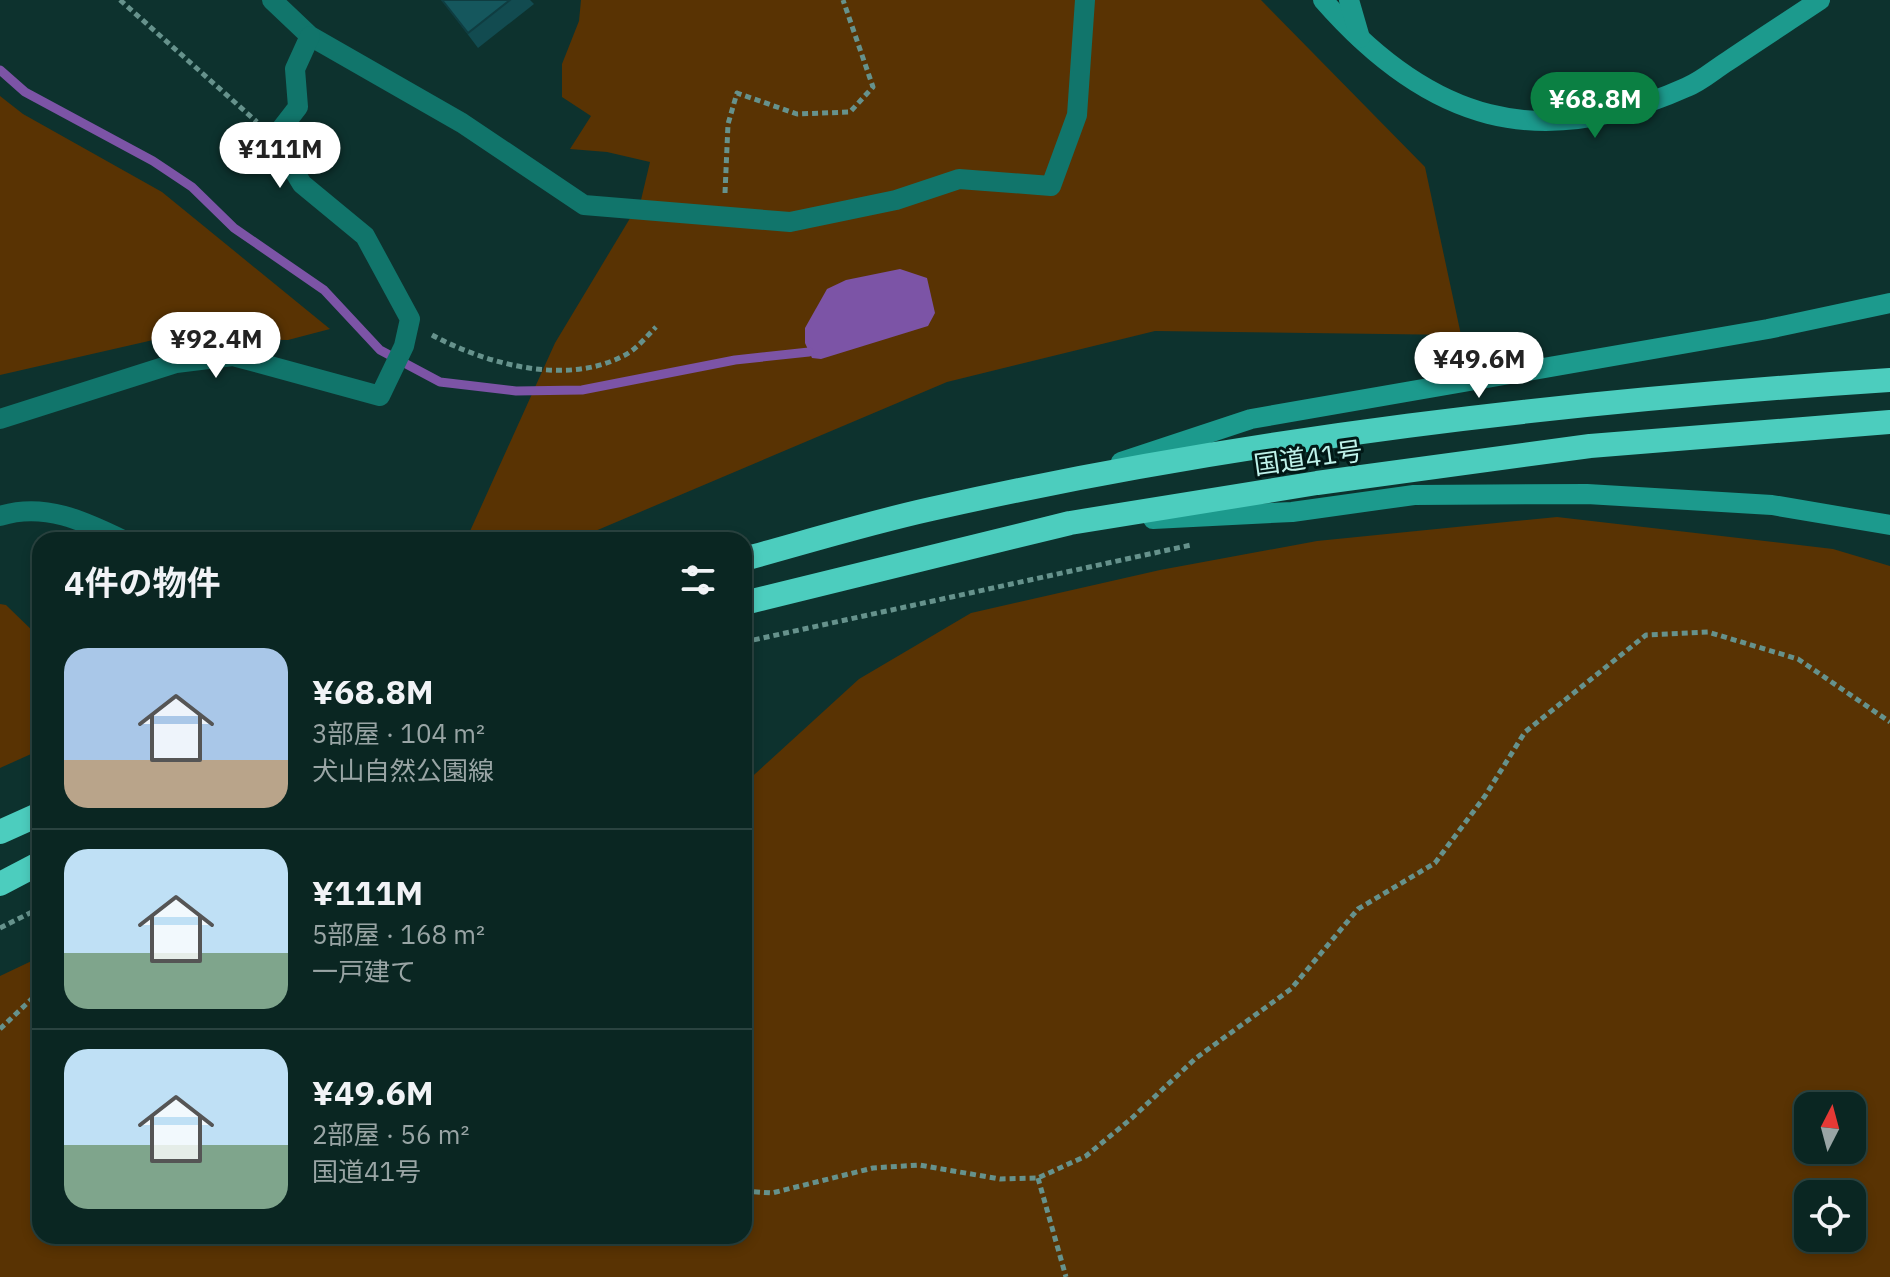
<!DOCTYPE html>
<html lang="ja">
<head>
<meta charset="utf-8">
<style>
  body { margin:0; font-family:"IBM Plex Sans","Noto Sans JP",sans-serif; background:#132e2a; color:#f1f3f6; height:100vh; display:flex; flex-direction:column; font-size:30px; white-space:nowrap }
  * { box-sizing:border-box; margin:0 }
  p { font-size:26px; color:#99a5a5 }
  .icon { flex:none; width:44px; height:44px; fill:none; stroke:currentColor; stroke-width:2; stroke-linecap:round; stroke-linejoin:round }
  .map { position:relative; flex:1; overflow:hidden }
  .drawer { position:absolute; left:32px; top:532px; width:720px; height:712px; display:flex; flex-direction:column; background:#0a2622; border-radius:24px; box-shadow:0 4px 12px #0003,0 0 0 2px #2a4340 }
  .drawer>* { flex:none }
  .needle { width:52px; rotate:6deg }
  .controls { position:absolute; left:1794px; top:1092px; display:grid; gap:16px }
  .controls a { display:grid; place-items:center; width:72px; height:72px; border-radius:16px; background:#0a2622; box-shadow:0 4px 12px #0003,0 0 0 2px #2a4340; font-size:40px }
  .price { position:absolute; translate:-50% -68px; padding:0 18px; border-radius:28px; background:#fff; color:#222; font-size:26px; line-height:52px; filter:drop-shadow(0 2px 4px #0008) }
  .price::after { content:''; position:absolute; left:50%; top:48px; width:24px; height:18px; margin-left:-12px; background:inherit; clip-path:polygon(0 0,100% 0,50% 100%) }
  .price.selected { background:#0b8043; color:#fff }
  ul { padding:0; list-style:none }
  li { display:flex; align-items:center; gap:24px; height:200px; padding:0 32px }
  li+li { border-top:2px solid #2a4340 }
  li span { display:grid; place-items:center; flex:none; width:224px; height:160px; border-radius:24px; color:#555 }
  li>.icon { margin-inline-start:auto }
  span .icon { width:96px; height:96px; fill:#fffc; stroke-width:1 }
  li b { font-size:34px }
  h2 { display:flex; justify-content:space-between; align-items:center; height:96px; padding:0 32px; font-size:34px }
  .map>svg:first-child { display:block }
  .green { fill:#593303; fill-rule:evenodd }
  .water { fill:#7c54a6 }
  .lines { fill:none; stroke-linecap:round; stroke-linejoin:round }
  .stream { stroke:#7c54a6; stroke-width:9 }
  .path { stroke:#66928c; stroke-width:5; stroke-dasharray:6 4; stroke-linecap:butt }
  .street { stroke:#11756b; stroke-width:20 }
  .secondary { stroke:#1c9a8d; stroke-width:20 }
  .highway { stroke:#4ccdbe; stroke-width:24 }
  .wall { fill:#124b50 }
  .building { fill:#15575d; stroke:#0f3d41; stroke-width:2 }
  .labels { text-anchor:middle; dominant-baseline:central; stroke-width:6; stroke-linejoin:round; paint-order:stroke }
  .street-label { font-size:26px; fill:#bff2ea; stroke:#011816 }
</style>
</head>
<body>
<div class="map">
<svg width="1890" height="1277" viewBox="0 0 1890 1277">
  <rect width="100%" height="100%" fill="#0d322e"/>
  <g class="green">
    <path d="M581 0H1261L1425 167 1461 335 1155 331 947 382 574 540H466L555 343 641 200 650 162 607 152 570 149 591 116 562 97V64L579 21Z"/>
    <path d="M0 96 23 114 162 192 330 329 288 340 162 338 0 375Z"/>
    <path d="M1557 517 1833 549 1890 566V1277H0V976L40 957V1236H744V784L859 679 971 613 1160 570 1317 541ZM1808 1106H1852V1150H1808ZM1808 1194H1852V1238H1808Z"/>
    <path d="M0 604 6 605 40 638V750L0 768Z"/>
  </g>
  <path class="water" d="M900 269 927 278 935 313 928 326 821 359 812 358 805 343V328L827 289 846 280Z"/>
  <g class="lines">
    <path class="stream" d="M0 70 25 92 153 161 192 187 234 228 324 290 380 350 440 382 516 391 582 390 735 360 809 352"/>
    <g class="path">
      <path d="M120 0 257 122"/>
      <path d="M725 193 728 124 737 93 797 114 850 112 873 87 843 0"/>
      <path d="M432 335C486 364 566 386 623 356 636 350 646 337 656 327"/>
      <path d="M744 642 1191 545"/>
      <path d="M0 928 40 908"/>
      <path d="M0 1029 40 991"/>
      <path d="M1038 1178 1066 1277"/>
      <path d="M744 1191 772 1193 873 1168 919 1165 1000 1179 1038 1178 1086 1156 1132 1118 1196 1058 1291 989 1358 909 1435 863 1485 796 1525 732 1646 635 1708 632 1798 659 1890 722"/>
    </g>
    <g class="street">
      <path d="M272 0 310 36 462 123 584 205 790 222 896 200 959 179 1051 186 1077 115 1085 0"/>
      <path d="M0 419 176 363 233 356 380 396 404 346 410 319 365 236 302 184 274 138 298 107 295 69 310 36"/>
      <path d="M0 516C44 502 84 521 123 540"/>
    </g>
    <g class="secondary">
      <path d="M1323 0C1429 121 1538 154 1687 87 1702 81 1715 69 1728 61 1759 40 1790 20 1820 0"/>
      <path d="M1349 0 1360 38"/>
      <path d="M1121 462 1251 419 1768 329 1890 303"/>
      <path d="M1153 519 1292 512 1414 495 1587 494 1772 505 1890 525"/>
    </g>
    <g class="highway">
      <path d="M744 559C806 542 868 523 931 509 1246 438 1568 401 1890 380"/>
      <path d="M744 603 1070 523 1317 483 1590 446 1890 422"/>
      <path d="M0 832 40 814"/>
      <path d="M0 884 40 863"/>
    </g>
  </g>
  <path class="wall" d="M442 0H530L534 4 478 48Z"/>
  <path class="building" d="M442 0H510L468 33Z"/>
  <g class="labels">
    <g class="street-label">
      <text transform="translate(1308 457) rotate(-8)">国道41号</text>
    </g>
  </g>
</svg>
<div class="controls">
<a><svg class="needle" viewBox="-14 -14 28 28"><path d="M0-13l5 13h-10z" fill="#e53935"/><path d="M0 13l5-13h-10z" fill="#99a5a5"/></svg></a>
<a><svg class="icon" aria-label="locate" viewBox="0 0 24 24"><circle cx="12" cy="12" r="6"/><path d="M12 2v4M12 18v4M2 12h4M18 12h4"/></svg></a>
</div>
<b class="price selected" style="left:1595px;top:140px">¥68.8M</b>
<b class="price" style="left:280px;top:190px">¥111M</b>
<b class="price" style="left:216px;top:380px">¥92.4M</b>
<b class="price" style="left:1479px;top:400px">¥49.6M</b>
<section class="drawer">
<h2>4件の物件<svg class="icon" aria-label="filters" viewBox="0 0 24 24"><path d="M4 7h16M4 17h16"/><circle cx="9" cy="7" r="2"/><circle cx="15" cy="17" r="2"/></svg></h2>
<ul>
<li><span style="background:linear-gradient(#a9c7e8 70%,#b9a48a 0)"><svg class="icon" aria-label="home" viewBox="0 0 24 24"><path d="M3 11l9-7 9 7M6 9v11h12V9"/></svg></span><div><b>¥68.8M</b><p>3部屋 · 104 m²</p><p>犬山自然公園線</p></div></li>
<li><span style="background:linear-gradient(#bfe0f5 65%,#7fa58c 0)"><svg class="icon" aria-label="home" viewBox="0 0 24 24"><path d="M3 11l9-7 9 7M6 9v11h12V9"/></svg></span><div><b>¥111M</b><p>5部屋 · 168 m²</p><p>一戸建て</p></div></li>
<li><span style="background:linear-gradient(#bfe0f5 60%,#7fa58c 0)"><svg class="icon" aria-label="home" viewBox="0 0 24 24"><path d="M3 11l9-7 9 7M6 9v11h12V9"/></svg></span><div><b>¥49.6M</b><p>2部屋 · 56 m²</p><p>国道41号</p></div></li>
</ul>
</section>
</div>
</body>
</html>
